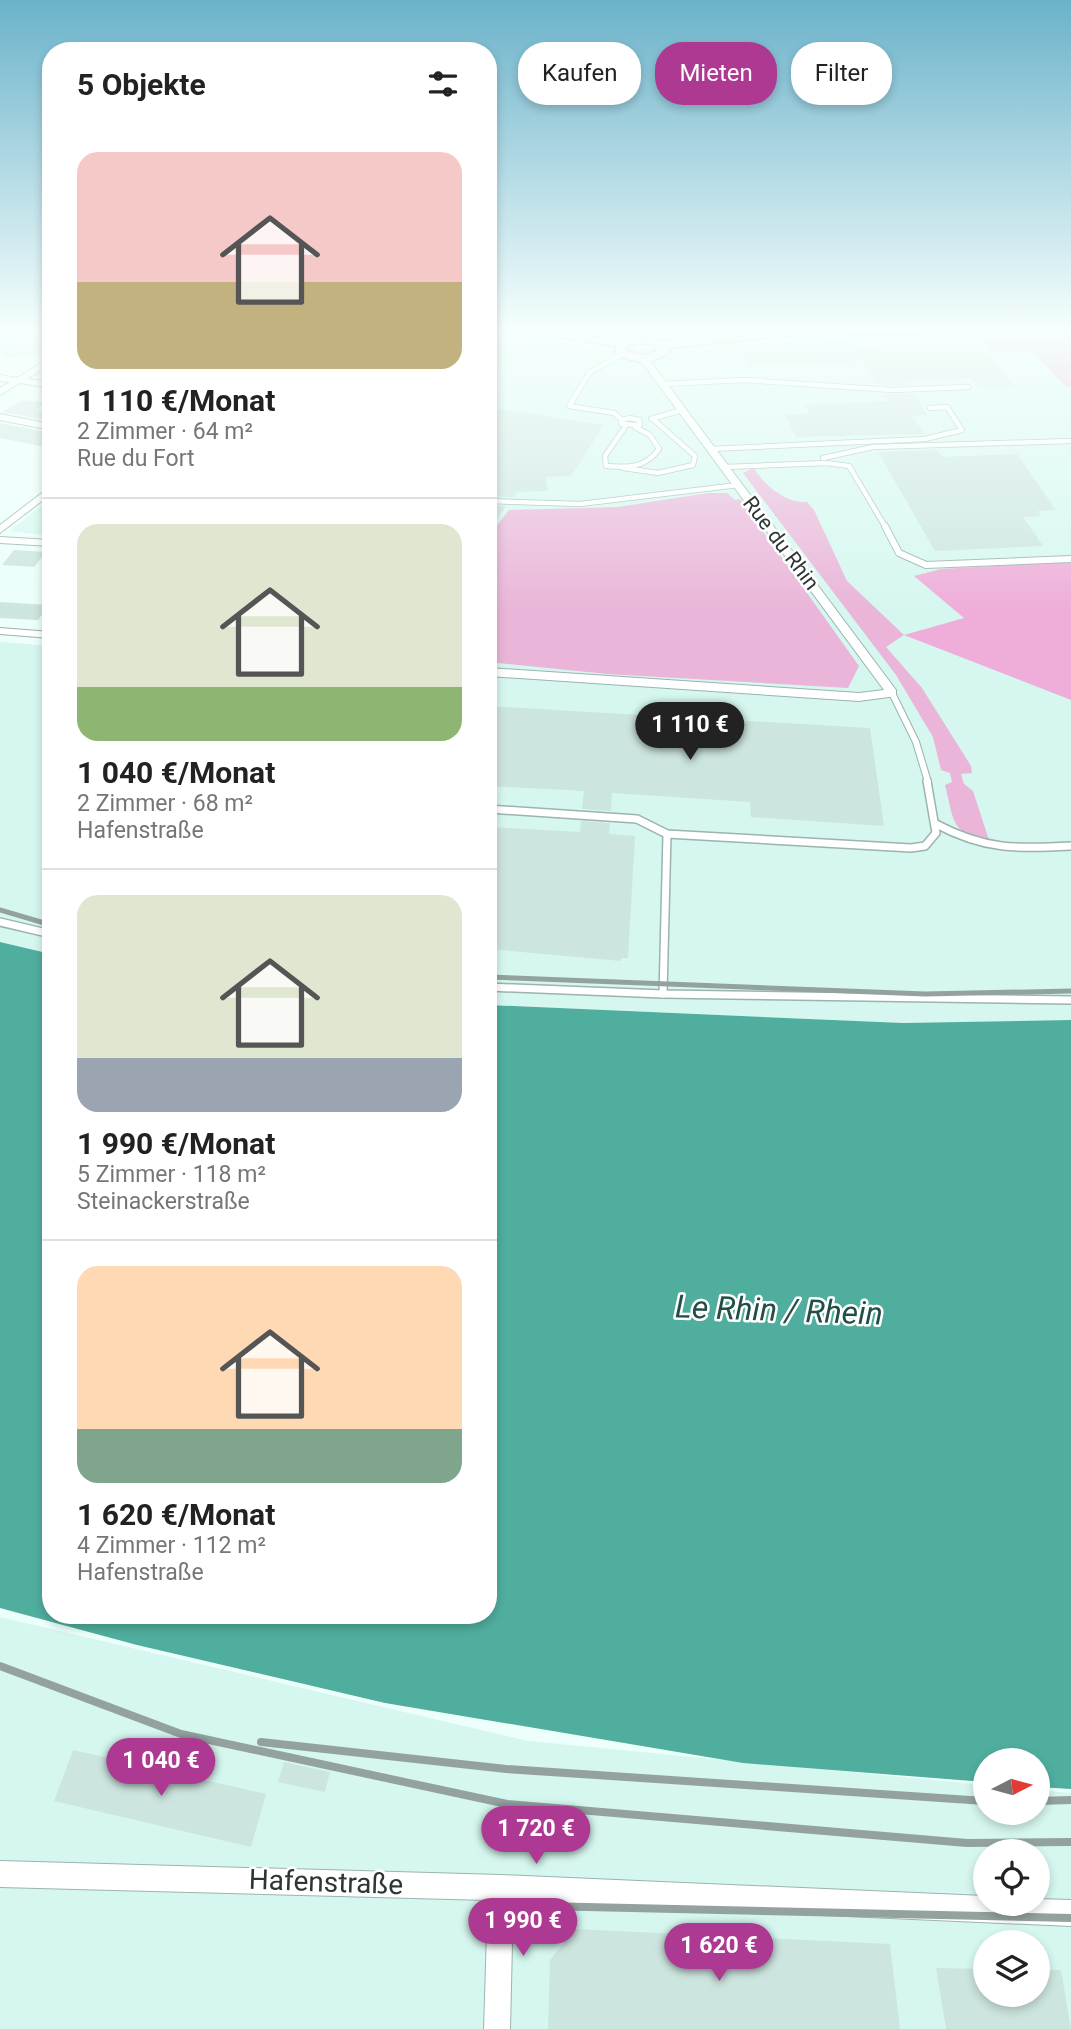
<!DOCTYPE html>
<html lang="de">
<head>
<meta charset="utf-8">
<style>
  body { margin:0; font-family:Roboto,sans-serif; background:#f2f2f2; color:#222; height:100vh; display:flex; flex-direction:column; font-size:26px; white-space:nowrap }
  * { box-sizing:border-box; margin:0 }
  p { font-size:23px; color:#767676 }
  .icon { flex:none; width:38px; height:38px; fill:none; stroke:currentColor; stroke-width:2; stroke-linecap:round; stroke-linejoin:round }
  .map { position:relative; flex:1; overflow:hidden }
  .panel { position:absolute; left:42px; top:42px; width:455px; height:1582px; display:flex; flex-direction:column; background:#fff; border-radius:28px; box-shadow:0 4px 10px #0003 }
  .panel>* { flex:none }
  .guide { position:absolute; left:518px; top:42px; width:448px; height:63px; display:flex; gap:14px }
  .needle { width:46px; rotate:84deg }
  .controls { position:absolute; left:973px; top:1748px; display:grid; gap:14px }
  .controls a { display:grid; place-items:center; width:77px; height:77px; border-radius:50%; background:#fff; box-shadow:0 4px 10px #0003; font-size:35px }
  .price { position:absolute; translate:-50% -60px; padding:0 16px; border-radius:24px; background:#ae3992; color:#fff; font-size:23px; line-height:46px; filter:drop-shadow(0 2px 4px #0008) }
  .price::after { content:''; position:absolute; left:50%; top:42px; width:21px; height:16px; margin-left:-10px; background:inherit; clip-path:polygon(0 0,100% 0,50% 100%) }
  .price.on { background:#222; color:#fff }
  ul { padding:0; list-style:none }
  li { display:grid; align-content:center; gap:14px; height:371px; padding:0 35px }
  li+li { border-top:2px solid #e0e0e0 }
  li span { display:grid; place-items:center; height:217px; border-radius:21px; color:#555 }
  li>.icon { margin-inline-start:auto }
  span .icon { width:126px; height:126px; fill:#fffc; stroke-width:1 }
  li b { font-size:30px }
  h2 { display:flex; justify-content:space-between; align-items:center; height:84px; padding:0 35px; font-size:30px }
  .pill { padding:0 24px; border-radius:28px; background:#fff; box-shadow:0 4px 10px #0003; font-size:24px; line-height:63px }
  .pill.on { background:#ae3992; color:#fff }
  .map>svg:first-child { display:block }
  .built { fill:#d5f7ef; fill-rule:evenodd }
  .green { fill:#eab5d8 }
  .forest { fill:#eeaed9 }
  .water { fill:#50ae9e }
  .building { fill:#cde5df }
  .lines { fill:none; stroke-linecap:round; stroke-linejoin:round }
  .lane-far2-casing { stroke:#9cb3ae; stroke-width:6 }
  .lane-far1-casing { stroke:#9cb3ae; stroke-width:8 }
  .lane-casing { stroke:#9cb3ae; stroke-width:10 }
  .street-casing { stroke:#9cb3ae; stroke-width:2 }
  .secondary-casing { stroke:#9cb3ae; stroke-width:3 }
  .path { stroke:#879491; stroke-width:2; stroke-dasharray:1 3.5; stroke-linecap:butt }
  .lane-far2 { stroke:#fff; stroke-width:4.5 }
  .lane-far1 { stroke:#fff; stroke-width:6 }
  .lane { stroke:#fff; stroke-width:7 }
  .street { fill:#fff; fill-rule:evenodd }
  .secondary { fill:#ffe3f7; fill-rule:evenodd }
  .rail-far2 { stroke:#93a29f; stroke-width:3.5 }
  .rail-far1 { stroke:#93a29f; stroke-width:5 }
  .rail { stroke:#93a29f; stroke-width:8 }
  .labels { text-anchor:middle; dominant-baseline:central; stroke-width:5; stroke-linejoin:round; paint-order:stroke }
  .far-street-label { font-size:21px; fill:#2d3634; stroke:#fff }
  .near-street-label { font-size:28px; fill:#2d3634; stroke:#fff }
  .near-water-label { font-size:32px; font-style:italic; fill:#234e46; stroke:#fff }
</style>
</head>
<body>
<div class="map">
<svg width="1071" height="2029" viewBox="0 0 1071 2029">
  <rect width="100%" height="100%" fill="#ecfffb"/>
  <g class="built">
    <path d="M1071 327V1020L903 1023 488 1005V330L588 346 660 348Z"/>
    <path d="M51 498V536L10 531Z"/>
    <path d="M0 642 51 646V954L0 942Z"/>
    <path d="M0 1617 528 1741 985 1785V1813H1038V1790L1071 1793V2029H0ZM985 1852H1038V1904H985ZM985 1942H1038V1995H985Z"/>
  </g>
  <g class="green">
    <path d="M890 327H982L985 329 894 333 865 330Z"/>
    <path d="M1071 334V386L1067 388 1032 352H991L982 341Z"/>
    <path d="M754 468C763 485 787 504 807 502L814 510 847 581 904 635 886 647 922 688 971 766 972 773 961 774 964 784 973 791 989 840C950 835 954 819 945 785L952 782 950 773 941 770 933 737 896 675 743 473Z"/>
    <path d="M708 493H727L735 500 740 499 859 666 848 688 607 674 488 662V537L509 510 618 507Z"/>
  </g>
  <path class="forest" d="M1071 562V700L904 635 964 618 914 576 941 569Z"/>
  <path class="water" d="M0 942 51 954V1615H488V1005L903 1023 1071 1020V1789L1038 1787V1760H985V1782L743 1763 385 1703 137 1645 0 1608Z"/>
  <g class="building">
    <path d="M20 337 51 343V354L4 358 0 347Z"/>
    <path d="M849 341 862 361 751 366 740 345Z"/>
    <path d="M978 342 1015 387 981 388 970 378 905 381 907 385 877 384 854 347Z"/>
    <path d="M884 394H914L928 415 912 416 925 434 796 437 785 415 810 414 805 405 889 401Z"/>
    <path d="M23 400 46 403 36 410 51 413V421L2 412Z"/>
    <path d="M488 407 577 421 604 425 571 476 546 477 548 491 517 492 513 497 488 496Z"/>
    <path d="M0 423 51 433V448L0 438Z"/>
    <path d="M936 450 943 457 1017 454 1056 510 1038 511 1041 516 1023 517 1043 546 935 551 878 452Z"/>
    <path d="M488 506H506L488 532Z"/>
    <path d="M14 550 46 552 34 567 2 565Z"/>
    <path d="M0 602 49 605 38 620 0 618Z"/>
    <path d="M488 706 870 728 884 826 751 817 750 802 612 793 611 811 582 809 584 791 488 786Z"/>
    <path d="M581 821 610 823 609 834 635 836 628 958H621V961L488 949V827L580 832Z"/>
    <path d="M73 1750 266 1794 251 1847 54 1801Z"/>
    <path d="M284 1762 330 1772 325 1792 278 1782Z"/>
    <path d="M575 1929 890 1944 900 2029H548L550 1960Z"/>
    <path d="M936 1968 985 1969V1995H1038V1970H1061L1071 2029H946Z"/>
  </g>
  <g class="lines">
    <g class="lane-far2-casing">
      <g id="lane-far2">
        <path d="M662 384 745 380 893 390 968 387"/>
        <path d="M630 418 639 420 640 425 621 424 622 420Z"/>
        <path d="M651 419 682 410"/>
        <path d="M622 420 614 413 569 406 590 372 623 354"/>
        <path d="M625 427 605 456 606 466C627 468 646 468 659 449L650 435 635 427"/>
        <path d="M711 449 925 439 962 430 947 407 930 408"/>
        <path d="M823 458 873 447 1071 441"/>
        <path d="M725 467 826 463 849 466 886 528"/>
        <path d="M623 468 658 473 693 465 695 456 653 419"/>
        <path d="M488 501 580 504 738 485"/>
      </g>
    </g>
    <g class="lane-far1-casing">
      <g id="lane-far1">
        <path d="M885 526 899 553 926 565 1071 559"/>
        <path d="M892 693 916 742 928 782"/>
      </g>
    </g>
    <g class="lane-casing">
      <g id="lane">
        <path d="M488 809 637 819 667 834 911 848 925 846 936 833 927 781"/>
        <path d="M936 824C985 850 1017 849 1071 846"/>
        <path d="M0 922 51 934"/>
        <path d="M488 987 663 994 1071 1000"/>
        <path d="M663 994 667 834"/>
      </g>
    </g>
    <g class="street-casing">
      <g id="street">
        <path d="M0 327 51 335V340L0 331Z"/>
        <path d="M631 327H639L641 342 634 340Z"/>
        <path d="M51 357V364L27 379 51 382V388L20 383 0 395V388L10 382 0 381V375L17 378Z"/>
        <path d="M641 357H647L896 690V696L859 701 488 676V668L859 693 884 690 641 361Z"/>
        <path d="M0 414 51 424V430L0 420Z"/>
        <path d="M51 486V494L0 533V525Z"/>
        <path d="M0 537 51 540V546L0 543Z"/>
        <path d="M0 628 51 632V638L0 634Z"/>
        <path d="M0 1861 501 1875 985 1896V1904H1038V1899L1071 1900V1926L513 1901 510 2029H484L488 1900 0 1887Z"/>
      </g>
    </g>
    <g class="secondary-casing">
      <path id="secondary" d="M509 327C546 327 582 337 619 340 634 341 647 333 662 341L814 327H850L845 330 667 348 670 351C655 366 633 363 616 354V346L514 330ZM638 343 653 345 657 351 643 355 626 351 627 346Z"/>
    </g>
    <path class="path" d="M488 327 502 329"/>
    <use href="#lane-far2" class="lane-far2"/>
    <use href="#lane-far1" class="lane-far1"/>
    <use href="#lane" class="lane"/>
    <use href="#street" class="street"/>
    <use href="#secondary" class="secondary"/>
    <path class="rail-far2" d="M767 327 869 335 1071 329"/>
    <g class="rail-far1">
      <path d="M0 910 51 925"/>
      <path d="M488 977 925 994 1071 991"/>
    </g>
    <g class="rail">
      <path d="M0 1666 181 1734 507 1804 967 1843 1071 1842"/>
      <path d="M261 1742 506 1769 985 1801"/>
      <path d="M1038 1801 1071 1800"/>
      <path d="M501 1905 1071 1918"/>
    </g>
  </g>
  <linearGradient id="sky" x2="0" y2="1"><stop stop-color="#6bb2ca"/><stop offset="0.54" stop-color="#f6fffd"/><stop offset="1" stop-color="#f6fffd" stop-opacity="0"/></linearGradient>
  <rect width="1071" height="611" fill="url(#sky)"/>
  <g class="labels">
    <g class="far-street-label">
      <text transform="translate(781 543) rotate(53)">Rue du Rhin</text>
    </g>
    <g class="near-street-label">
      <text transform="translate(326 1882) rotate(2)">Hafenstraße</text>
    </g>
    <g class="near-water-label">
      <text transform="translate(779 1310) rotate(2)">Le Rhin / Rhein</text>
    </g>
  </g>
</svg>
<div class="controls">
<a><svg class="needle" viewBox="-14 -14 28 28"><path d="M0-13l5 13h-10z" fill="#e53935"/><path d="M0 13l5-13h-10z" fill="#767676"/></svg></a>
<a><svg class="icon" aria-label="locate" viewBox="0 0 24 24"><circle cx="12" cy="12" r="6"/><path d="M12 2v4M12 18v4M2 12h4M18 12h4"/></svg></a>
<a><svg class="icon" aria-label="layers" viewBox="0 0 24 24"><path d="M12 4l9 5-9 5-9-5zM3 14l9 5 9-5"/></svg></a>
</div>
<b class="price on" style="left:690px;top:762px">1 110 €</b>
<b class="price" style="left:161px;top:1798px">1 040 €</b>
<b class="price" style="left:536px;top:1866px">1 720 €</b>
<b class="price" style="left:523px;top:1958px">1 990 €</b>
<b class="price" style="left:719px;top:1983px">1 620 €</b>
<div class="guide">
<a class="pill">Kaufen</a>
<a class="pill on">Mieten</a>
<a class="pill">Filter</a>
</div>
<section class="panel">
<h2>5 Objekte<svg class="icon" aria-label="filters" viewBox="0 0 24 24"><path d="M4 7h16M4 17h16"/><circle cx="9" cy="7" r="2"/><circle cx="15" cy="17" r="2"/></svg></h2>
<ul>
<li><span style="background:linear-gradient(#f6c9c9 60%,#c2b280 0)"><svg class="icon" aria-label="home" viewBox="0 0 24 24"><path d="M3 11l9-7 9 7M6 9v11h12V9"/></svg></span><div><b>1 110 €/Monat</b><p>2 Zimmer · 64 m²</p><p>Rue du Fort</p></div></li>
<li><span style="background:linear-gradient(#dfe7d0 75%,#8fb573 0)"><svg class="icon" aria-label="home" viewBox="0 0 24 24"><path d="M3 11l9-7 9 7M6 9v11h12V9"/></svg></span><div><b>1 040 €/Monat</b><p>2 Zimmer · 68 m²</p><p>Hafenstraße</p></div></li>
<li><span style="background:linear-gradient(#dfe7d0 75%,#9aa5b1 0)"><svg class="icon" aria-label="home" viewBox="0 0 24 24"><path d="M3 11l9-7 9 7M6 9v11h12V9"/></svg></span><div><b>1 990 €/Monat</b><p>5 Zimmer · 118 m²</p><p>Steinackerstraße</p></div></li>
<li><span style="background:linear-gradient(#ffd9b3 75%,#7fa58c 0)"><svg class="icon" aria-label="home" viewBox="0 0 24 24"><path d="M3 11l9-7 9 7M6 9v11h12V9"/></svg></span><div><b>1 620 €/Monat</b><p>4 Zimmer · 112 m²</p><p>Hafenstraße</p></div></li>
</ul>
</section>
</div>
</body>
</html>
